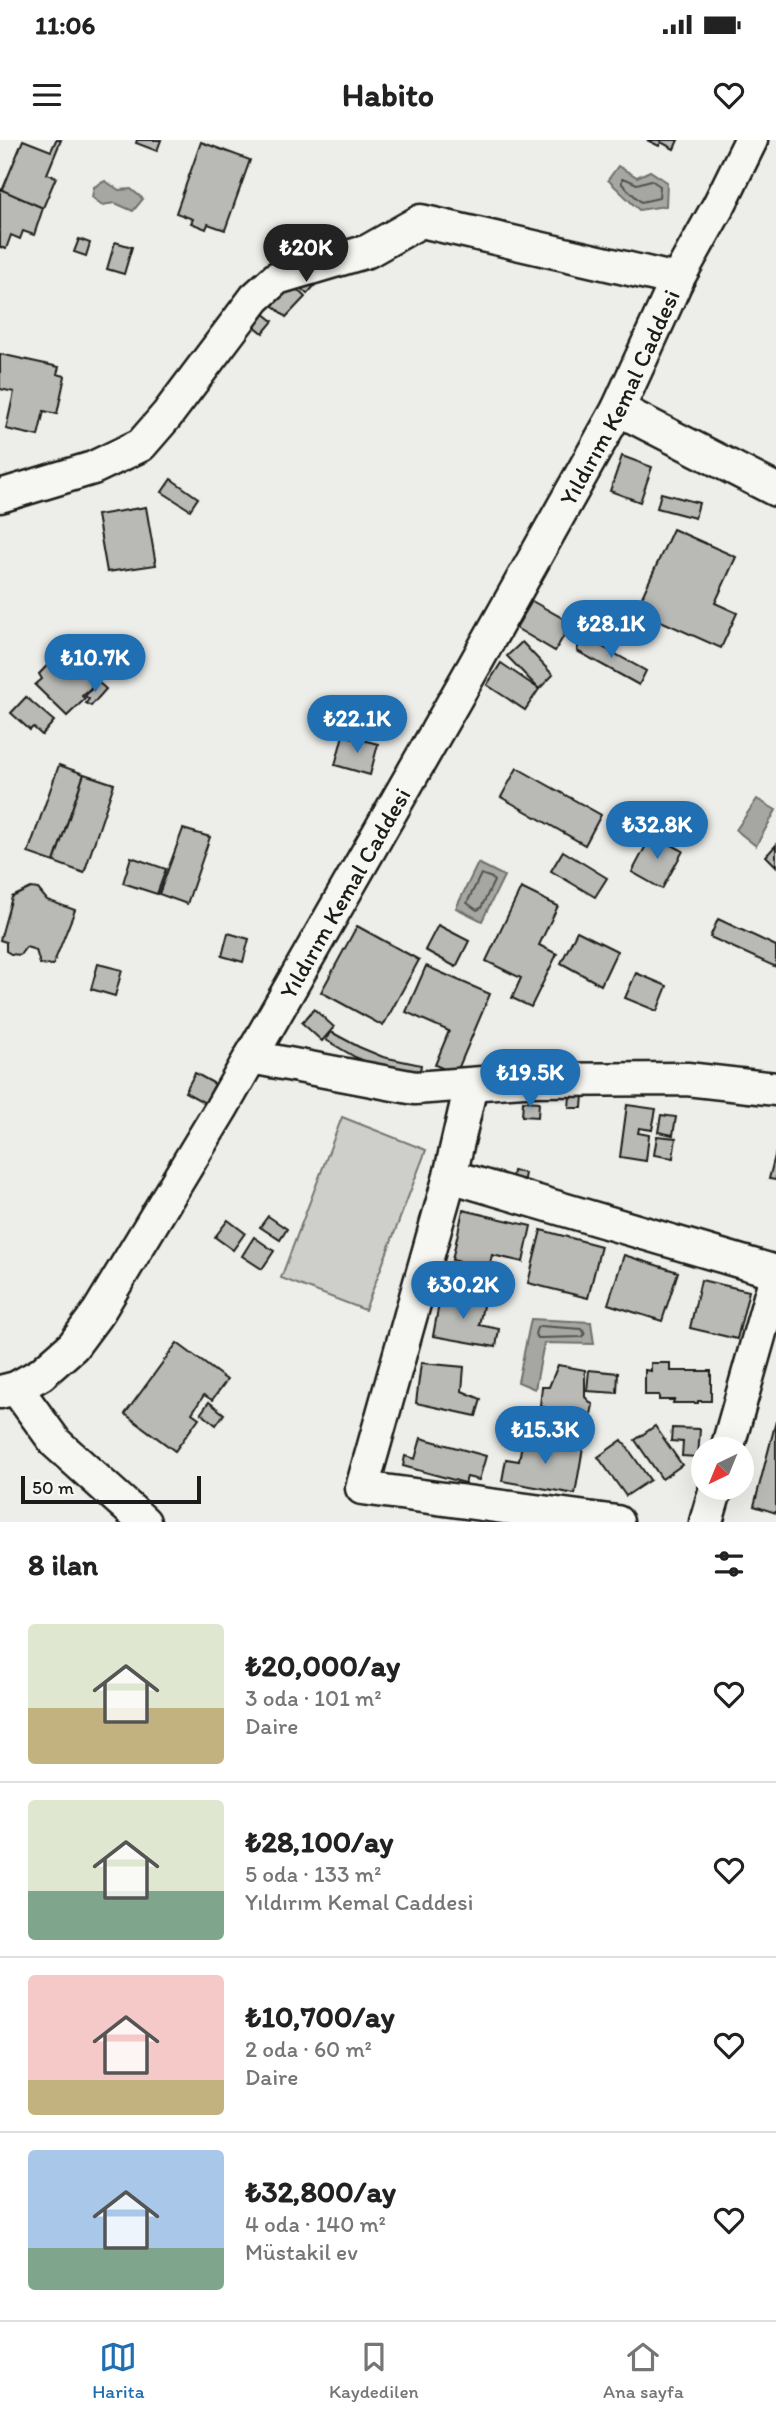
<!DOCTYPE html>
<html lang="tr">
<head>
<meta charset="utf-8">
<style>
  body { margin:0; font-family:Itim,sans-serif; background:#f6f6f6; color:#222; height:100vh; display:flex; flex-direction:column; font-size:26px; white-space:nowrap }
  * { box-sizing:border-box; margin:0 }
  p { font-size:23px; color:#767676 }
  .icon { flex:none; width:38px; height:38px; fill:none; stroke:currentColor; stroke-width:2; stroke-linecap:round; stroke-linejoin:round }
  .map { position:relative; height:1382px; overflow:hidden }
  .sheet { display:flex; flex-direction:column; background:#fff; flex:1 }
  .sheet>* { flex:none }
  .needle { width:46px; rotate:223deg }
  .buttons { position:absolute; left:691px; top:1297px; display:grid; gap:14px }
  .buttons a { display:grid; place-items:center; width:63px; height:63px; border-radius:50%; background:#fff; box-shadow:0 7px 28px #0002; font-size:35px }
  .scale { position:absolute; left:21px; bottom:18px; width:180px; box-sizing:border-box; padding-left:7px; border:4px solid #1c1c1c; border-top:0; font-size:19px; line-height:24px; white-space:nowrap; color:#1c1c1c; -webkit-text-stroke:5px #f6f6f2; paint-order:stroke }
  .price { position:absolute; translate:-50% -60px; padding:0 16px; border-radius:24px; background:#1f6fb2; color:#fff; font-size:23px; line-height:46px; filter:drop-shadow(0 2px 4px #0008) }
  .price::after { content:''; position:absolute; left:50%; top:42px; width:21px; height:16px; margin-left:-10px; background:inherit; clip-path:polygon(0 0,100% 0,50% 100%) }
  .price.on { background:#222; color:#fff }
  ul { padding:0; list-style:none }
  li { display:flex; align-items:center; gap:21px; height:175px; padding:0 28px }
  li+li { border-top:2px solid #e0e0e0 }
  li span { display:grid; place-items:center; flex:none; width:196px; height:140px; border-radius:7px; color:#555 }
  li>.icon { margin-inline-start:auto }
  span .icon { width:84px; height:84px; fill:#fffc; stroke-width:1 }
  li b { font-size:30px }
  h2 { display:flex; justify-content:space-between; align-items:center; height:84px; padding:0 28px; font-size:30px }
  .status { display:flex; justify-content:space-between; align-items:center; height:49px; padding:0 35px; background:#fff; direction:ltr }
  .status svg { height:19px; fill:currentColor }
  header { display:flex; justify-content:space-between; align-items:center; height:91px; padding:0 28px; background:#fff; font-size:32px; font-weight:700 }
  .tabs { display:flex; justify-content:space-around; align-items:center; height:98px; border-top:2px solid #e0e0e0; background:#fff; font-size:19px; color:#767676 }
  .tabs a { display:grid; justify-items:center; gap:4px }
  .tabs .on { color:#1f6fb2 }
  .map>svg:first-child { display:block }
  .green { fill:#cececb; stroke:#757574; stroke-width:2 }
  .water { fill:#a6a6a3; stroke:#6f6f6d; stroke-width:2 }
  .lines { fill:none; stroke-linecap:round; stroke-linejoin:round }
  .shore { stroke:#535352; stroke-width:2 }
  .building { fill:#b9b9b6; stroke:#1c1c1c; stroke-width:2 }
  .minor-casing { stroke:#1c1c1c; stroke-width:37 }
  .minor { stroke:#f6f6f2; stroke-width:32 }
  .labels { text-anchor:middle; dominant-baseline:central; stroke-width:5; stroke-linejoin:round; paint-order:stroke }
  .street-label { font-size:24px; fill:#1c1c1c; stroke:#f6f6f2 }
</style>
</head>
<body>
<div class="status"><b>11:06</b><svg viewBox="0 0 49 12"><path d="M0 12V9h3v3zM5 12V6h3v6zM10 12V3h3v9zM15 12V0h3v12zM26 1h20v11H26zM47 4h2v5h-2z"/></svg></div>
<header><svg class="icon" aria-label="menu" viewBox="0 0 24 24"><path d="M4 6h16M4 12h16M4 18h16"/></svg>Habito<svg class="icon" aria-label="heart" viewBox="0 0 24 24"><path d="M12 20l-8-8c-3-5 5-10 8-4 3-6 11-1 8 4z"/></svg></header>
<div class="map">
<svg width="776" height="1382" viewBox="0 0 776 1382">
  <rect width="100%" height="100%" fill="#edede9"/>
  <filter id="ink" filterUnits="userSpaceOnUse"><feTurbulence type="fractalNoise" baseFrequency=".0143" numOctaves="2"/><feDisplacementMap in="SourceGraphic" scale="14" xChannelSelector="R" yChannelSelector="G"/><feConvolveMatrix kernelMatrix="1 2 1 2 8 2 1 2 1" color-interpolation-filters="sRGB"/></filter>
  <g filter="url(#ink)">
    <path class="green" d="M342 977 426 1010 365 1170 281 1138Z"/>
    <g class="water">
      <path d="M618 26 637 37 650 31 667 42 666 66 639 70 608 40Z"/>
      <path d="M105 41 119 50 131 49 143 59 133 71 115 63 102 65 92 57 94 47Z"/>
      <path d="M757 659 776 670 756 706 736 690Z"/>
      <path d="M478 723 504 736 482 781 456 768Z"/>
      <path d="M531 1179 591 1182 594 1204 544 1203 535 1249 518 1242Z"/>
    </g>
    <g class="lines">
      <g class="shore">
        <path d="M622 39H626L637 44 651 40 660 46 659 58 641 62 622 44Z"/>
        <path d="M481 734 492 738 494 741 481 768 477 770 467 763Z"/>
        <path d="M540 1186 582 1189 585 1194 582 1197 538 1198 535 1194 537 1188Z"/>
      </g>
    </g>
    <g class="building">
      <path d="M23 0 51 11 56 0H61L47 34 56 37 43 68 2 51Z"/>
      <path d="M137 0H161L157 11 136 3Z"/>
      <path d="M647 0H678L674 9 661 2 659 6Z"/>
      <path d="M201 2 250 20 225 90 208 84 206 89 191 83 193 79 176 73Z"/>
      <path d="M0 49 43 68 34 95 23 91 20 99 11 95 6 109 0 107Z"/>
      <path d="M79 99 90 103 86 116 74 112Z"/>
      <path d="M115 102 132 107 124 134 107 129Z"/>
      <path d="M305 134 316 144 307 154 296 144Z"/>
      <path d="M291 144 305 157 286 177 272 165Z"/>
      <path d="M263 173 273 181 263 193 253 185Z"/>
      <path d="M0 214 59 227 57 234 65 236 57 274 44 271 38 296 6 289 14 252 0 249Z"/>
      <path d="M622 316 652 327 640 362 610 351Z"/>
      <path d="M171 339 198 358 190 370 162 352Z"/>
      <path d="M661 353 699 363 695 378 657 368Z"/>
      <path d="M146 367 156 425 107 432 97 375Z"/>
      <path d="M673 389 736 417 715 463 737 473 721 508 636 470Z"/>
      <path d="M532 461 571 483 555 511 516 488Z"/>
      <path d="M581 495 646 531 639 545 577 511Z"/>
      <path d="M522 502 553 535 539 549 507 516Z"/>
      <path d="M61 511 95 544 82 556 85 559 67 576 35 545 42 539 39 534Z"/>
      <path d="M501 523 539 549 525 570 487 545Z"/>
      <path d="M98 542 106 549 91 566 86 563 89 559 85 556Z"/>
      <path d="M26 557 54 581 42 595 33 587 30 590 11 573Z"/>
      <path d="M343 595 378 604 370 635 335 625Z"/>
      <path d="M59 625 84 634 54 722 28 713Z"/>
      <path d="M517 628 601 675 585 705 501 657Z"/>
      <path d="M84 634 114 644 84 733 54 722Z"/>
      <path d="M183 689 210 697 187 764 159 754Z"/>
      <path d="M652 694 683 711 662 749 632 732Z"/>
      <path d="M776 705V726L766 716Z"/>
      <path d="M563 711 607 738 595 757 551 731Z"/>
      <path d="M131 717 166 729 157 754 123 743Z"/>
      <path d="M31 748 38 749 47 760 75 770 53 825 40 824 36 810 26 807 20 815 11 814 6 811V802L0 800 12 757Z"/>
      <path d="M521 748 558 766 539 805 557 814 531 867 512 858 521 838 486 821Z"/>
      <path d="M718 779 776 806V827L710 797Z"/>
      <path d="M438 785 469 801 456 827 425 810Z"/>
      <path d="M357 786 419 820 383 886 321 852Z"/>
      <path d="M577 791 617 811 601 845 561 823Z"/>
      <path d="M228 793 249 799 243 822 222 816Z"/>
      <path d="M98 824 122 830 115 856 91 849Z"/>
      <path d="M426 826 490 854 456 934 435 925 449 891 406 872Z"/>
      <path d="M636 833 667 846 657 871 625 858Z"/>
      <path d="M314 869 334 887 322 901 302 883Z"/>
      <path d="M331 892 359 907 383 917 421 925 419 936 381 928 355 917 326 900Z"/>
      <path d="M195 933 215 944 205 963 185 952Z"/>
      <path d="M570 955H583L582 968H569Z"/>
      <path d="M523 961 539 962 538 977 522 976Z"/>
      <path d="M627 965 656 969 652 990 639 988 638 993 649 995 646 1021 620 1017Z"/>
      <path d="M661 975 676 977 673 995 658 992Z"/>
      <path d="M657 996 676 998 673 1018 654 1015Z"/>
      <path d="M776 1012V1040L769 1039Z"/>
      <path d="M513 1031 525 1033 522 1050 510 1047Z"/>
      <path d="M463 1070 531 1086 523 1122 492 1115 489 1128 452 1120Z"/>
      <path d="M268 1076 287 1089 280 1100 260 1087Z"/>
      <path d="M228 1080 245 1093 233 1110 215 1097Z"/>
      <path d="M541 1090 601 1106 588 1158 528 1143Z"/>
      <path d="M254 1097 274 1111 262 1129 242 1116Z"/>
      <path d="M624 1115 678 1132 662 1181 608 1164Z"/>
      <path d="M701 1140 749 1151 737 1199 690 1188Z"/>
      <path d="M441 1153 484 1161 479 1185 499 1189 496 1207 433 1196Z"/>
      <path d="M177 1203 227 1240 212 1260 204 1255 192 1273 199 1278 175 1311 125 1274Z"/>
      <path d="M421 1223 464 1227 462 1251 481 1259 476 1276 416 1263Z"/>
      <path d="M651 1223H670V1231H711V1261H698V1263H673L674 1260H659V1255H645V1230L651 1231Z"/>
      <path d="M558 1225 585 1230V1257L593 1265 590 1279 582 1278 580 1283 563 1278 565 1273 540 1266 542 1247H549Z"/>
      <path d="M589 1230 618 1233 617 1253 587 1251Z"/>
      <path d="M209 1262 224 1274 216 1285 201 1273Z"/>
      <path d="M776 1281V1373L754 1366Z"/>
      <path d="M655 1286 682 1325 662 1339 635 1300Z"/>
      <path d="M672 1288 700 1289 698 1317 682 1316 683 1302 671 1301Z"/>
      <path d="M523 1297 583 1308 575 1354 502 1341 506 1319 519 1321Z"/>
      <path d="M421 1298 486 1316 479 1340 467 1337 465 1343 403 1326 405 1316 415 1319Z"/>
      <path d="M622 1300 650 1340 626 1356 598 1317Z"/>
    </g>
    <g class="lines">
      <g class="minor-casing">
        <g id="minor">
          <path d="M618 269 776 350"/>
          <path d="M0 356 93 328 141 305 167 275 255 158 277 138 368 111 421 81 677 140"/>
          <path d="M251 917 415 948 523 940 687 939 776 949"/>
          <path d="M471 945 450 1036 362 1348 617 1382"/>
          <path d="M450 1036 776 1132"/>
          <path d="M16 1248 56 1303 144 1382"/>
          <path id="s1" d="M0 1252 16 1248 41 1234 73 1206 99 1171 221 969 473 528 618 269 677 140 719 65 751 0"/>
          <path d="M727 1309 776 1136"/>
          <path d="M706 1382 716 1348"/>
        </g>
      </g>
      <use href="#minor" class="minor"/>
    </g>
  </g>
  <g class="labels">
    <g class="street-label">
      <text stroke="none"><textPath href="#s1" startOffset="1183">Yıldırım Kemal Caddesi</textPath></text>
      <text stroke="none"><textPath href="#s1" startOffset="616">Yıldırım Kemal Caddesi</textPath></text>
    </g>
  </g>
</svg>
<div class="buttons">
<a><svg class="needle" viewBox="-14 -14 28 28"><path d="M0-13l5 13h-10z" fill="#e53935"/><path d="M0 13l5-13h-10z" fill="#767676"/></svg></a>
</div>
<div class="scale">50 m</div>
<b class="price on" style="left:306px;top:144px">₺20K</b>
<b class="price" style="left:611px;top:520px">₺28.1K</b>
<b class="price" style="left:95px;top:554px">₺10.7K</b>
<b class="price" style="left:357px;top:615px">₺22.1K</b>
<b class="price" style="left:657px;top:721px">₺32.8K</b>
<b class="price" style="left:530px;top:969px">₺19.5K</b>
<b class="price" style="left:463px;top:1181px">₺30.2K</b>
<b class="price" style="left:545px;top:1326px">₺15.3K</b>
</div>
<section class="sheet">
<h2>8 ilan<svg class="icon" aria-label="filters" viewBox="0 0 24 24"><path d="M4 7h16M4 17h16"/><circle cx="9" cy="7" r="2"/><circle cx="15" cy="17" r="2"/></svg></h2>
<ul>
<li><span style="background:linear-gradient(#dfe7d0 60%,#c2b280 0)"><svg class="icon" aria-label="home" viewBox="0 0 24 24"><path d="M3 11l9-7 9 7M6 9v11h12V9"/></svg></span><div><b>₺20,000/ay</b><p>3 oda · 101 m²</p><p>Daire</p></div><svg class="icon" aria-label="heart" viewBox="0 0 24 24"><path d="M12 20l-8-8c-3-5 5-10 8-4 3-6 11-1 8 4z"/></svg></li>
<li><span style="background:linear-gradient(#dfe7d0 65%,#7fa58c 0)"><svg class="icon" aria-label="home" viewBox="0 0 24 24"><path d="M3 11l9-7 9 7M6 9v11h12V9"/></svg></span><div><b>₺28,100/ay</b><p>5 oda · 133 m²</p><p>Yıldırım Kemal Caddesi</p></div><svg class="icon" aria-label="heart" viewBox="0 0 24 24"><path d="M12 20l-8-8c-3-5 5-10 8-4 3-6 11-1 8 4z"/></svg></li>
<li><span style="background:linear-gradient(#f6c9c9 75%,#c2b280 0)"><svg class="icon" aria-label="home" viewBox="0 0 24 24"><path d="M3 11l9-7 9 7M6 9v11h12V9"/></svg></span><div><b>₺10,700/ay</b><p>2 oda · 60 m²</p><p>Daire</p></div><svg class="icon" aria-label="heart" viewBox="0 0 24 24"><path d="M12 20l-8-8c-3-5 5-10 8-4 3-6 11-1 8 4z"/></svg></li>
<li><span style="background:linear-gradient(#a9c7e8 70%,#7fa58c 0)"><svg class="icon" aria-label="home" viewBox="0 0 24 24"><path d="M3 11l9-7 9 7M6 9v11h12V9"/></svg></span><div><b>₺32,800/ay</b><p>4 oda · 140 m²</p><p>Müstakil ev</p></div><svg class="icon" aria-label="heart" viewBox="0 0 24 24"><path d="M12 20l-8-8c-3-5 5-10 8-4 3-6 11-1 8 4z"/></svg></li>
</ul>
</section>
<nav class="tabs">
<a class="on"><svg class="icon" aria-label="map" viewBox="0 0 24 24"><path d="M3 6l6-2 6 2 6-2v14l-6 2-6-2-6 2zM9 4v14M15 6v14"/></svg>Harita</a>
<a><svg class="icon" aria-label="saved" viewBox="0 0 24 24"><path d="M7 4h10v16l-5-4-5 4z"/></svg>Kaydedilen</a>
<a><svg class="icon" aria-label="home" viewBox="0 0 24 24"><path d="M3 11l9-7 9 7M6 9v11h12V9"/></svg>Ana sayfa</a>
</nav>
</body>
</html>
